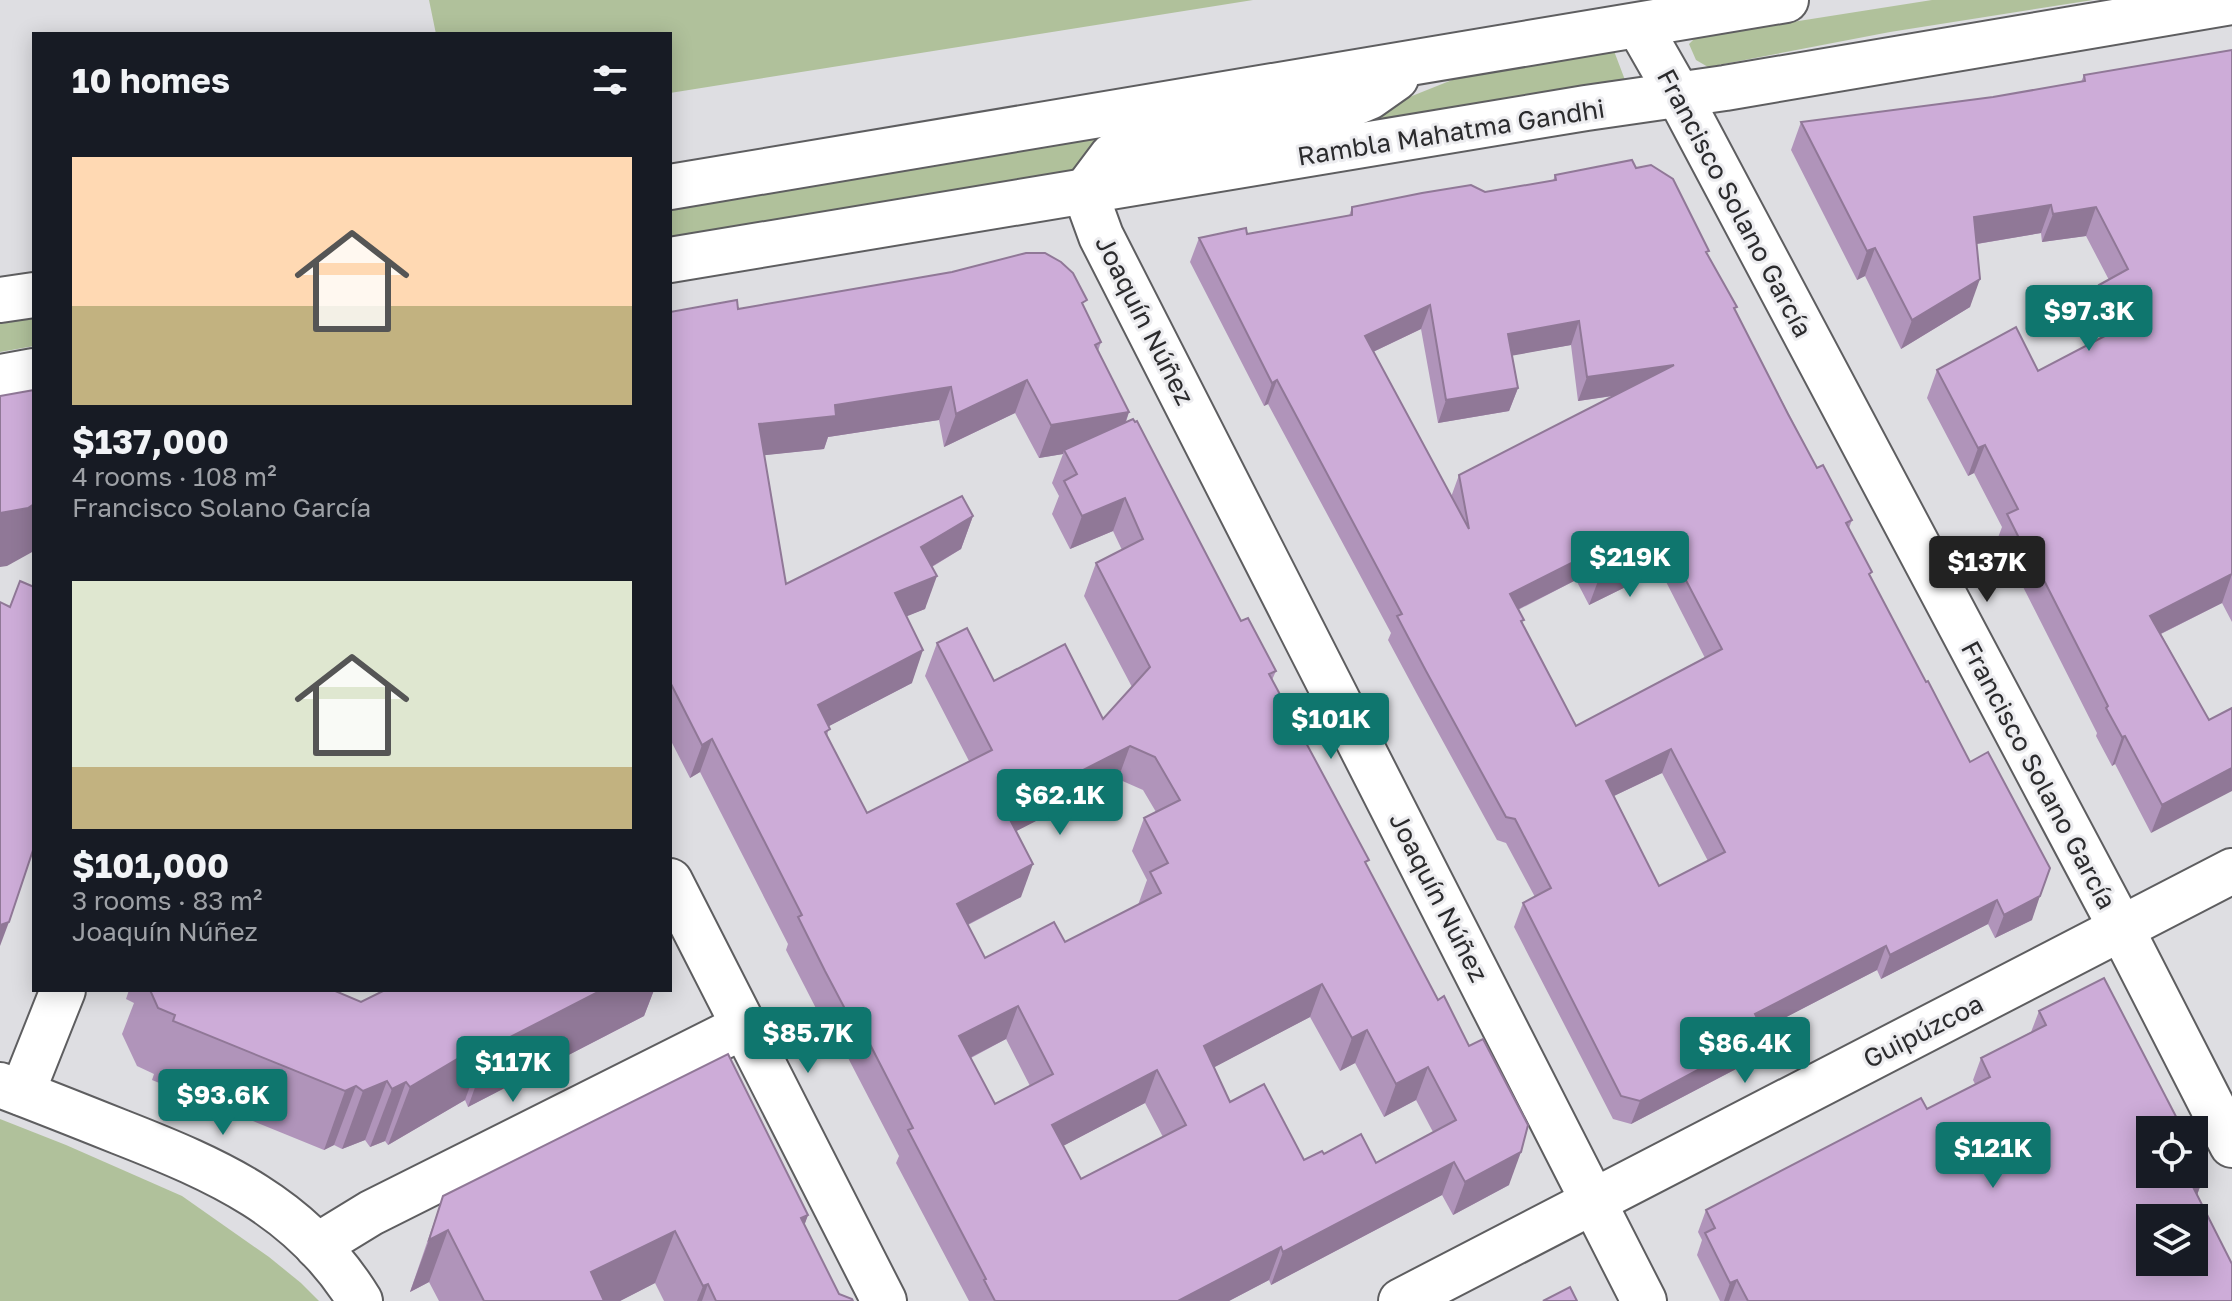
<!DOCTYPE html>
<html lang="en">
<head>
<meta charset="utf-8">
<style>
  body { margin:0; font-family:"Golos Text",sans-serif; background:#242831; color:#f1f3f6; height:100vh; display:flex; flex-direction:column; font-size:30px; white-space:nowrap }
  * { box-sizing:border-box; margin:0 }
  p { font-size:26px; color:#9ea1a6 }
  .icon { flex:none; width:44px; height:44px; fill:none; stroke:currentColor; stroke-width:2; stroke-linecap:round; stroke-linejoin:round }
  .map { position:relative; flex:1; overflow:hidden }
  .side { position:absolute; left:32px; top:32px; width:640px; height:960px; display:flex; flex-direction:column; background:#171b24; border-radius:0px; box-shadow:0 4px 20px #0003 }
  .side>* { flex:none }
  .fabs { position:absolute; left:2136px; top:1116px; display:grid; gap:16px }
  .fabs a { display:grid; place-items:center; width:72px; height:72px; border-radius:0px; background:#171b24; box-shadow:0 4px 20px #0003; font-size:40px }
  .price { position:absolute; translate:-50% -68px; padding:0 18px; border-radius:8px; background:#0f766e; color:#fff; font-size:26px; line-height:52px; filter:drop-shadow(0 2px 4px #0008) }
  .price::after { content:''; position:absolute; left:50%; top:48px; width:24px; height:18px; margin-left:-12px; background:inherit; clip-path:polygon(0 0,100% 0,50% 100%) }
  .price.selected { background:#222; color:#fff }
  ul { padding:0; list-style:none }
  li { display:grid; align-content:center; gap:16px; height:424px; padding:0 40px }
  li span { display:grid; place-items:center; height:248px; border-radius:0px; color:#555 }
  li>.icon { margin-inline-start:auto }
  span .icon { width:144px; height:144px; fill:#fffc; stroke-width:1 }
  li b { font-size:34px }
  h2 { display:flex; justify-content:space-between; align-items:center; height:96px; padding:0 40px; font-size:34px }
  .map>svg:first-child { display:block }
  .green { fill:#b0c19b }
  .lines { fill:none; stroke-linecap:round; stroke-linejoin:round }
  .minor-casing { stroke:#5e5e60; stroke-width:48 }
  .major-casing { stroke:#5e5e60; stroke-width:48 }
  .minor { stroke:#fff; stroke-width:44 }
  .major { stroke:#fff; stroke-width:44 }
  .wall { fill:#b094ba; fill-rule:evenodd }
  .shaded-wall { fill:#907897 }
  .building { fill:#cdacd8; stroke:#907897; stroke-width:2; fill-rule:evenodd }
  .labels { text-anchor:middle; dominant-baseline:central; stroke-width:6; stroke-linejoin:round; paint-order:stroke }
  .street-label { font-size:26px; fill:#2b2b2d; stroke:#ececef }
</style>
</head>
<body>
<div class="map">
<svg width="2232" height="1301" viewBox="0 0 2232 1301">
  <rect width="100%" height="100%" fill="#dedee2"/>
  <g class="green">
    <path d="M429 0H1253L670 93V34H436Z"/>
    <path d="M1932 0H2093L1890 32 1708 67 1696 60 1689 44 1695 38 1723 33Z"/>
    <path d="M1614 51 1625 80 1161 158 1357 118 1462 76Z"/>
    <path d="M1241 112 1087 169 670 239V208Z"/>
    <path d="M34 318V346L0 352V324Z"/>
    <path d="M0 1119 66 1145 182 1196 269 1257 301 1283 319 1301H0Z"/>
  </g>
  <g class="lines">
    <g class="minor-casing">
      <g id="minor">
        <path d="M1639 26 1679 96 2121 928 2232 1145"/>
        <path d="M1085 192 1101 236 1644 1301"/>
        <path d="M670 881 884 1301"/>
        <path d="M0 1085C40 1100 80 1116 120 1132 217 1170 303 1207 360 1301"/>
        <path d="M22 1093 63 990"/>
        <path d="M317 1246 371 1213 744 1026"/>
        <path d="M1401 1301 2232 871"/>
      </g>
    </g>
    <g class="major-casing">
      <g id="major">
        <path d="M670 187 1786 0"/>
        <path d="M1085 192 1112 156 1124 150 1343 108 1369 97 1396 78"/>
        <path d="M670 260 1586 108 1725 88 2232 2"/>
        <path d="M0 300 34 295"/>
        <path d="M0 377 34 371"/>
      </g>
    </g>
    <use href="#minor" class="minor"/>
    <use href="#major" class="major"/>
  </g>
  <g class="wall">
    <path d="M2232 50V622L2222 603 2161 634 2209 720 2151 833 2115 764 2112 766 2096 736 2097 733 2016 573 2013 575 1996 543 2002 527 1974 473 1968 476 1927 398 1937 370 2038 371 2102 337 2089 313 2099 285 2109 280 2086 236 2042 242 2041 233 1977 244 1970 307 1901 349 1865 276 1857 280 1791 150 1801 122 1993 97 2081 82 2084 75Z"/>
    <path d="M1636 168 1708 255 1735 311 1817 468 1852 520 1849 528 1870 576 2032 920 1995 938 1988 924 1881 979 1877 970 1763 1029 1765 1034 1757 1058 1631 1124 1613 1119 1514 927 1523 903 1535 897 1506 843 1497 840 1417 694 1388 640 1391 633 1268 404 1264 406 1190 262 1199 238 1247 234 1349 216 1352 207 1485 192 1553 181 1555 175ZM1421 329 1438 423 1509 411 1518 388 1512 355 1571 345 1578 401 1613 396 1459 475 1451 497 1373 352ZM1660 570 1705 658 1576 726 1523 624 1518 610 1576 580 1589 605ZM1662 773 1708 861 1659 886 1614 796Z"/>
    <path d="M1084 307 1101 342 1098 351 1129 412 1126 422 1241 621 1276 671 1272 680 1367 866 1509 1185 1453 1215 1442 1195 1271 1285 1269 1280 1229 1301H969L896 1163 899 1156 846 1054 841 1057 786 950 788 944 700 772 690 778 670 739V312L738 309ZM1015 413 1039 458 1063 454 1052 483 1059 496 1052 514 1070 549 1113 531 1122 550 1096 563 1084 596 1132 687 1103 719 994 681 937 643 925 676 969 761 867 813 827 737 829 726 912 683 906 616 925 609 932 567 961 549 973 516 786 584 764 455 824 449 828 437 939 420 944 447ZM1118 779 1143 790 1156 812 1144 818 1132 851 1147 880 1138 905 1065 942 985 958 968 925 1021 897 1016 831ZM1310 1017 1340 1071 1355 1063 1384 1117 1416 1100 1433 1132 1376 1163 1324 1154 1304 1160 1230 1102 1214 1067ZM1006 1039 1030 1086 995 1104 971 1058ZM1145 1103 1163 1137 1081 1179 1063 1146Z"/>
    <path d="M129 990H333L361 1002 385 990H654L644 1016 468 1107 465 1100 388 1145 385 1141 370 1147 365 1140 342 1149 334 1145 324 1150 152 1080 154 1074 137 1066 122 1034 134 1003 126 999Z"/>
    <path d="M2039 1011 2205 1173 2197 1195 2232 1301H1720L1697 1255 1702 1240 1698 1232 1706 1210 1927 1109 1975 1084 1973 1080 1981 1058 2031 1032Z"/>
    <path d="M443 1196 808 1215 804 1225 839 1294 853 1301H664L655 1283 620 1301H439L429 1282 410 1292Z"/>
  </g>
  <g class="shaded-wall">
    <path d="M2051 205 2041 233 1964 246 1974 217Z"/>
    <path d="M2096 207 2086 236 2042 242 2053 214Z"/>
    <path d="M1875 248 1865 276 1857 280 1867 251Z"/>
    <path d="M1980 279 1970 307 1901 349 1912 320Z"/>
    <path d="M1430 305 1421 329 1356 360 1365 336Z"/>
    <path d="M1579 321 1571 345 1499 358 1508 334Z"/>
    <path d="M1674 365 1665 388 1578 401 1587 377Z"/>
    <path d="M1027 380 1015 413 944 447 956 414Z"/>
    <path d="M1277 380 1268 404 1264 406 1272 383Z"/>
    <path d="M951 387 939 420 828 437 824 449 747 457 759 424 835 405Z"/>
    <path d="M1518 388 1509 411 1438 423 1446 400Z"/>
    <path d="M1129 412 1117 445 1064 450 1063 454 1039 458 1051 425Z"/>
    <path d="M1985 445 1974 473 1968 476 1978 448Z"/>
    <path d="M1125 498 1113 531 1070 549 1082 516Z"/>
    <path d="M34 504V551L7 566 0 567V513Z"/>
    <path d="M973 516 961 549 909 580 921 547Z"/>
    <path d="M2026 545 2016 573 2013 575 2023 546Z"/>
    <path d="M1668 546 1660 570 1589 605 1598 581Z"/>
    <path d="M1585 556 1576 580 1501 618 1510 594Z"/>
    <path d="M2232 574 2222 603 2140 644 2150 616Z"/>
    <path d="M937 576 925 609 883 626 895 593Z"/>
    <path d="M923 650 912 683 806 738 818 705Z"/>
    <path d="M2125 736 2115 764 2112 766 2122 737Z"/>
    <path d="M712 739 700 772 690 778 702 745Z"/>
    <path d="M1130 746 1118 779 993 843 1005 810Z"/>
    <path d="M1671 749 1662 773 1597 804 1606 781Z"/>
    <path d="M2232 768V791L2151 833 2162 805Z"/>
    <path d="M1033 864 1021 897 945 936 957 904Z"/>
    <path d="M2040 896 2032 920 1995 938 2004 915Z"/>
    <path d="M1997 900 1988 924 1881 979 1890 955Z"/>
    <path d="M9 922 0 946V925Z"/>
    <path d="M1886 946 1877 970 1746 1038 1755 1014Z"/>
    <path d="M1322 984 1310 1017 1192 1079 1204 1046Z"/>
    <path d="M602 990H654L644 1016 468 1107 489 1048Z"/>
    <path d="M1018 1006 1006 1039 948 1069 959 1036Z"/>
    <path d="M858 1021 846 1054 841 1057 853 1024Z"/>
    <path d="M1367 1030 1355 1063 1340 1071 1352 1038Z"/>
    <path d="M1765 1034 1757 1058 1631 1124 1640 1101Z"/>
    <path d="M486 1042 465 1100 388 1145 410 1087Z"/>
    <path d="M1428 1067 1416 1100 1384 1117 1396 1084Z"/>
    <path d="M1157 1070 1145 1103 1040 1158 1052 1125Z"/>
    <path d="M387 1081 365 1140 342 1149 363 1091Z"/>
    <path d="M406 1082 385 1141 370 1147 392 1089Z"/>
    <path d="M356 1086 334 1145 324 1150 345 1091Z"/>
    <path d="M1521 1152 1509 1185 1453 1215 1465 1182Z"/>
    <path d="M1454 1162 1442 1195 1271 1285 1283 1252Z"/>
    <path d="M2205 1173 2197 1195 2182 1203 2190 1181Z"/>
    <path d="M808 1215 789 1268 801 1218Z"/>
    <path d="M448 1230 429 1282 410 1292 429 1240Z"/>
    <path d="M675 1231 655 1283 620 1301H580L591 1272Z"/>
    <path d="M1281 1247 1269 1280 1229 1301H1178Z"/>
    <path d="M1737 1280 1729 1301H1724L1730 1283Z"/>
    <path d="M708 1284 702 1301H697L703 1286Z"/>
  </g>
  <g class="building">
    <path d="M2232 50V574L2150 616 2209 720 2232 708V768L2162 805 2125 736 2122 737 2106 708 2108 706 2026 545 2023 546 2007 514 2018 509 1985 445 1978 448 1937 370 2016 327 2038 371 2122 327 2099 285 2128 269 2096 207 2053 214 2051 205 1974 217 1980 279 1912 320 1875 248 1867 251 1801 122 1993 97 2085 81 2084 75Z"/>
    <path d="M1632 160 1636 168 1651 165 1673 179 1709 251 1706 252 1737 307 1734 308 1788 414 1817 468 1823 465 1852 520 1846 523 1872 572 1869 574 1926 682 1928 681 1970 762 1988 752 2050 868 2040 896 2004 915 1997 900 1890 955 1886 946 1755 1014 1765 1034 1640 1101 1621 1096 1523 903 1551 888 1515 819 1506 817 1426 671 1397 616 1402 614 1277 380 1272 383 1199 238 1246 228 1247 234 1352 215V207L1422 193 1471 185 1485 192 1556 180 1555 175ZM1430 305 1446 400 1518 388 1508 334 1579 321 1587 377 1674 365 1459 475 1469 529 1365 336ZM1668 546 1722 649 1576 726 1521 621 1524 620 1510 594 1585 556 1598 581ZM1671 749 1725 852 1659 886 1606 781Z"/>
    <path d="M1026 253H1045L1061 262 1073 273 1087 300 1082 303 1101 342 1095 345 1129 412 1051 425 1027 380 956 414 951 387 835 405 836 416 759 424 786 584 962 496 973 516 921 547 937 576 895 593 923 650 818 705 830 729 825 732 867 813 992 750 937 643 967 628 994 681 1065 644 1103 719 1150 667 1096 563 1143 539 1125 498 1082 516 1064 481 1077 474 1064 450 1133 419 1135 422 1137 421 1241 621 1248 618 1276 671 1269 674 1369 860 1365 862 1438 1000 1444 996 1469 1046 1483 1039 1528 1125 1521 1152 1465 1182 1454 1162 1283 1252 1281 1247 1178 1301H995L984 1280 986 1279 908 1130 913 1128 858 1021 853 1024 825 971 798 917 802 915 712 739 702 745 670 682V312L737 300 738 309 952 272ZM1130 746 1155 757 1180 800 1144 818 1168 863 1150 872 1161 893 1065 942 1054 922 985 958 957 904 1033 864 1005 810ZM1322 984 1352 1038 1367 1030 1396 1084 1428 1067 1456 1120 1376 1163 1361 1134 1324 1154 1322 1151 1304 1160 1264 1084 1230 1102 1204 1046ZM1018 1006 1053 1074 995 1104 959 1036ZM1157 1070 1186 1125 1081 1179 1052 1125Z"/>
    <path d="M34 390V504L28 508 0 513V396Z"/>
    <path d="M20 581 34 587V847L9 922 0 925V602L10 607Z"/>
    <path d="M2104 978 2183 1130H2150V1174H2194V1151L2205 1173 2190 1181 2232 1264V1301H1748L1737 1280 1730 1283 1705 1233 1715 1228 1706 1210 1921 1098 1927 1109 1990 1077 1981 1058 2046 1025 2039 1011ZM2150 1218H2194V1262H2150Z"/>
    <path d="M150 990H333L361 1002 385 990H602L489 1048 486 1042 410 1087 406 1082 392 1089 387 1081 363 1091 356 1086 345 1091 173 1021 175 1015 158 1008Z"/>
    <path d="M728 1054 808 1215 801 1218 839 1294 852 1299 853 1301H716L708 1284 703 1286 675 1231 591 1272 604 1301H484L448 1230 429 1240 443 1196Z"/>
    <path d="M1570 1287 1577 1301H1543Z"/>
  </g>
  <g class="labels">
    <g class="street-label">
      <text transform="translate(1451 132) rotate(-9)">Rambla Mahatma Gandhi</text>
      <text transform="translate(1735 203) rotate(62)">Francisco Solano García</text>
      <text transform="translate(1145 320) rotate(63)">Joaquín Núñez</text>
      <text transform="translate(2039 775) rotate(62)">Francisco Solano García</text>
      <text transform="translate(1439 897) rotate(63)">Joaquín Núñez</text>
      <text transform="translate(1923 1031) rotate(-27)">Guipúzcoa</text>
    </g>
  </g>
</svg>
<div class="fabs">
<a><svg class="icon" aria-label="locate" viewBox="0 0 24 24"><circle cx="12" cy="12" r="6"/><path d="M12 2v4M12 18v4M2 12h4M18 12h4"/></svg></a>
<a><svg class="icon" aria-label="layers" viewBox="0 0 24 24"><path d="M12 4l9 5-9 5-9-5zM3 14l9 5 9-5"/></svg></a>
</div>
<b class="price" style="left:2089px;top:353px">$97.3K</b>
<b class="price" style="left:1630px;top:599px">$219K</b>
<b class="price selected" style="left:1987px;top:604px">$137K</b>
<b class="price" style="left:1331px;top:761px">$101K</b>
<b class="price" style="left:1060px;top:837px">$62.1K</b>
<b class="price" style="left:808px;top:1075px">$85.7K</b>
<b class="price" style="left:1745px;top:1085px">$86.4K</b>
<b class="price" style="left:513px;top:1104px">$117K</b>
<b class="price" style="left:223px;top:1137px">$93.6K</b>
<b class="price" style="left:1993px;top:1190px">$121K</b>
<section class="side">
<h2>10 homes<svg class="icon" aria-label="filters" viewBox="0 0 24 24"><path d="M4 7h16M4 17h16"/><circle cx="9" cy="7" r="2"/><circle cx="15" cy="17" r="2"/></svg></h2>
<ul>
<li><span style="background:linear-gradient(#ffd9b3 60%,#c2b280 0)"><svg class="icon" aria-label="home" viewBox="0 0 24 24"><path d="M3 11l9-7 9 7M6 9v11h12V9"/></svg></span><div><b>$137,000</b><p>4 rooms · 108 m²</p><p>Francisco Solano García</p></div></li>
<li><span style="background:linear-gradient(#dfe7d0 75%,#c2b280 0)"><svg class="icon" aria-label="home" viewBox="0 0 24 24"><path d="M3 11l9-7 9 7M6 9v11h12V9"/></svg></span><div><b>$101,000</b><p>3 rooms · 83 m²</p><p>Joaquín Núñez</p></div></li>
</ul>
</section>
</div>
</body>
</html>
